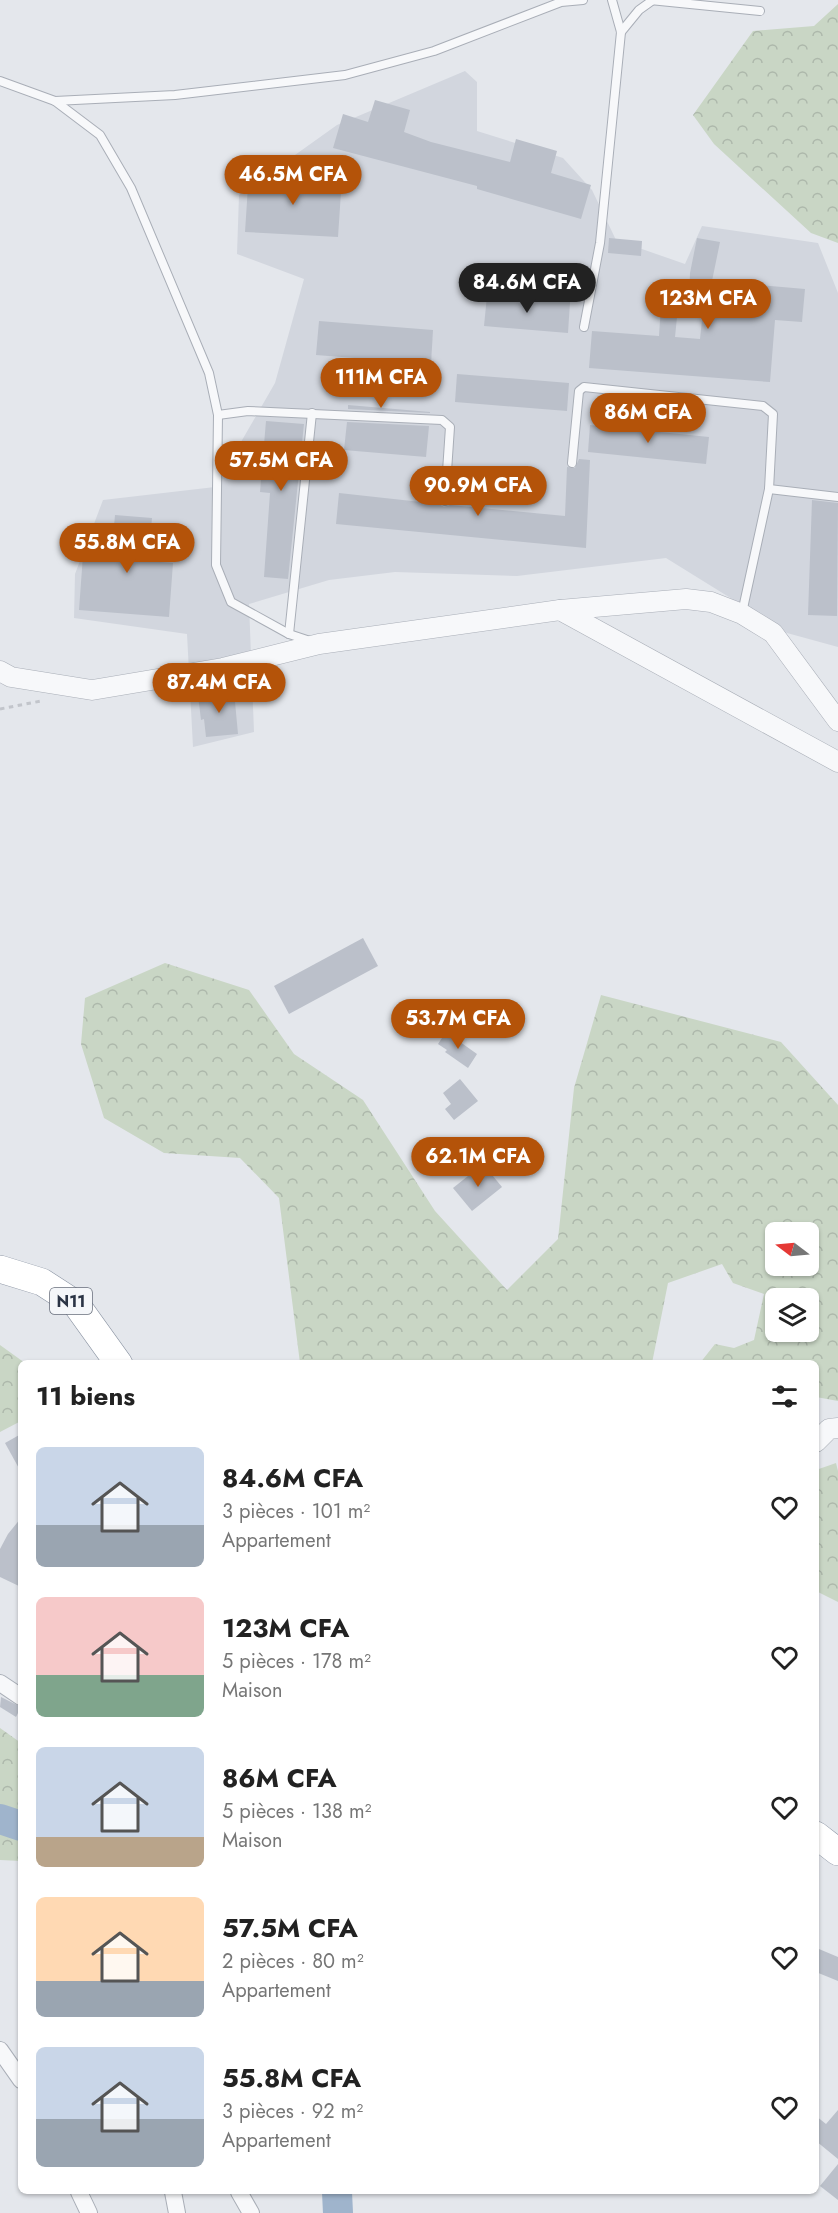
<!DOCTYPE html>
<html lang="fr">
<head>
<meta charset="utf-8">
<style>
  body { margin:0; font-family:Jost,sans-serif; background:#f2f2f2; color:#222; height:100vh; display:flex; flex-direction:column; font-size:22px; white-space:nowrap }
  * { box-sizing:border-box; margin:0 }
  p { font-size:20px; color:#767676 }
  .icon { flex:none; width:33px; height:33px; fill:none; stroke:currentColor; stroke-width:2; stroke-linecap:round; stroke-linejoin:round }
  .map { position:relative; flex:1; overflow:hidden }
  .panel { position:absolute; left:18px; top:1360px; width:801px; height:834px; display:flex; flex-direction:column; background:#fff; border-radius:9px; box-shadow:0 2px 4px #0004 }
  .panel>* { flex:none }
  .needle { width:39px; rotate:286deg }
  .fabs { position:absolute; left:765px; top:1222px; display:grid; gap:12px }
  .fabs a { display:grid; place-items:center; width:54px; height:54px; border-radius:9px; background:#fff; box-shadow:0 2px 4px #0004; font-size:30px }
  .price { position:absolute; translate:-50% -51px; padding:0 14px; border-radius:21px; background:#b45309; color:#fff; font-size:20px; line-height:39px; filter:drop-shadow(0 2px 3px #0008) }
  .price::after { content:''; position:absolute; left:50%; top:36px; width:18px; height:14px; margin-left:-9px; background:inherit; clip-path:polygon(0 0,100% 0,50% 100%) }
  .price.current { background:#222; color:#fff }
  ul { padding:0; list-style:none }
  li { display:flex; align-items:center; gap:18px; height:150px; padding:0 18px }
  li span { display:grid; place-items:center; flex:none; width:168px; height:120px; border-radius:9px; color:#555 }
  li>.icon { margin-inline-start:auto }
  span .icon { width:72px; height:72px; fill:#fffc; stroke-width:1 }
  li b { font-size:26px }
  h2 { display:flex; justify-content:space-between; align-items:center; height:72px; padding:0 18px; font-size:26px }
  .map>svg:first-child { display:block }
  .built { fill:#d2d6de }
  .forest { fill:url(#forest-crowns); fill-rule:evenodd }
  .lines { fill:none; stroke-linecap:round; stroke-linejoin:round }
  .river { stroke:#9fb4cc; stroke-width:30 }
  .building { fill:#bbc0ca }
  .service-casing { stroke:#a9aeb7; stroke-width:10 }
  .minor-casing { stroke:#a9aeb7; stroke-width:18 }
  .tertiary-casing { stroke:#a9aeb7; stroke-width:21 }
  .trunk-casing { stroke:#8b94a3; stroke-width:28 }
  .path { stroke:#c2c5cb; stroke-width:3; stroke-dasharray:4.5 4.5; stroke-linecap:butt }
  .service { stroke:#f7f8fa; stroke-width:8 }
  .minor { stroke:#f7f8fa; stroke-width:16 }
  .tertiary { stroke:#f7f8fa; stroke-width:20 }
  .trunk { stroke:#fff; stroke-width:27 }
  .labels { text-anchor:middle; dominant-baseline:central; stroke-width:4.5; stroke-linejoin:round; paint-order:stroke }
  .shield { fill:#f4f6f9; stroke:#676e7b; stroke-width:1.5 }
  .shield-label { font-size:16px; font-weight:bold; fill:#2b3445 }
</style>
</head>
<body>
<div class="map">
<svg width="838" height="2213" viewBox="0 0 838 2213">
  <defs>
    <pattern id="forest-crowns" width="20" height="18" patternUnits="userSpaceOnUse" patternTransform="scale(1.5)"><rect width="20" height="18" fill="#c9d6c5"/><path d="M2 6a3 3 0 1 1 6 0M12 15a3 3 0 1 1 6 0" fill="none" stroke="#adb8ab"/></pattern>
  </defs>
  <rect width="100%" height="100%" fill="#e4e7ec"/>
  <path class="built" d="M465 71 477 82V131L563 158 592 190 616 240 685 264 702 226 818 243 838 293V647L787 633 666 558 517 576 395 572 329 580 249 604 254 732 193 747 187 634 74 618 75 574 103 500 215 487 275 383 304 279 237 254 239 195 337 125Z"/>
  <g class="forest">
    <path d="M838 4V243L811 233 714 144 693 115 753 31 814 26Z"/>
    <path d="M165 963 249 990 294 1054 363 1100 435 1211 507 1290 558 1239 574 1088 601 995 781 1042 838 1105V1401L816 1397V1364L700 1363 715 1344 734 1348 754 1340 764 1294 733 1283 722 1264 668 1283 652 1363H300L279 1198 240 1158 164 1153 104 1118 81 1044 85 998ZM776 1233H808V1266H776ZM776 1299H808V1332H776Z"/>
    <path d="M0 1345 25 1363 21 1364V1421L0 1432Z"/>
    <path d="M836 1463 838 1471V1602L816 1591V1470Z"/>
    <path d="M0 1728 21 1743V1861L0 1860Z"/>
  </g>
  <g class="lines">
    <g class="river">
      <path d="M0 1819 21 1826"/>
      <path d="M337 2192 338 2213"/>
    </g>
  </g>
  <g class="building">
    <path d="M375 100 410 110 404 132 431 142 510 162 516 139 557 151 551 173 591 185 581 219 477 189V186L333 148 343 114 368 122Z"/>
    <path d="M277 165 314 167 312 191 341 192 338 237 245 232 248 186 275 187Z"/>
    <path d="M609 238 642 241 641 256 608 253Z"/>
    <path d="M697 238 720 242 712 281 805 289 802 322 775 320 770 382 589 368 592 331 659 336 661 305 678 307 675 337 700 339 704 301 689 300 690 273Z"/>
    <path d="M487 296 570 302 568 333 484 326Z"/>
    <path d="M319 321 433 330 431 364 316 355Z"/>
    <path d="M457 374 569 383 567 411 455 402Z"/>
    <path d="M348 405 430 412V413L348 409Z"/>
    <path d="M266 421 304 424 288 579 264 577 270 493 260 492Z"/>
    <path d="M347 422 429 426 426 457 344 450Z"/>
    <path d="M590 425 709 437 706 464 588 452Z"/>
    <path d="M579 459 590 460 586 548 336 524 339 493 439 504 444 507 450 505 565 516 567 467 575 468Z"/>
    <path d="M812 500 838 503 837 616 808 615Z"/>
    <path d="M115 515 152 518 148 561 173 563 169 617 79 610 83 555 111 558Z"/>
    <path d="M234 691 238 734 206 737 204 719 201 720 198 695Z"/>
    <path d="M363 938 378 966 289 1014 274 986Z"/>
    <path d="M446 1032 477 1054 468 1068 445 1052 447 1050 438 1044Z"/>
    <path d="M460 1079 478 1101 454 1120 445 1109 451 1104 443 1093Z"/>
    <path d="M483 1164 502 1187 472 1211 453 1188Z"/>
    <path d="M21 1434V1472L5 1443Z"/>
    <path d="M21 1518V1587L0 1577V1549L8 1534Z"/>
    <path d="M1 1697 21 1707 16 1717 0 1707Z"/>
    <path d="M819 1949 838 1957V1981L816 1972Z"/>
    <path d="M838 2110V2159L816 2141V2116L826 2124Z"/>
    <path d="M838 2164V2200L820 2186Z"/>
  </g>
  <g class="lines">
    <g class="service-casing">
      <g id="service">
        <path d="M650 0 760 11"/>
        <path d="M621 32 639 10 653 0"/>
        <path d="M0 81 55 101 100 135 131 188 209 373 218 415 216 565 231 602 289 634 310 641"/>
        <path d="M55 101 175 95 345 75 434 51 561 2 583 0"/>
        <path d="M584 327 600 243 621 32 612 0"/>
        <path d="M218 415 248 411 442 420 450 427 445 501"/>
        <path d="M572 463 579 391 584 387 763 406 773 414 769 489 742 613"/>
        <path d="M769 489 838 497"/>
        <path d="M289 634 312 413"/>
      </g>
    </g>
    <g class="minor-casing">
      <g id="minor">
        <path d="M0 1683 21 1697"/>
        <path d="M0 2050 21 2080"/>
        <path d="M79 2192 89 2213"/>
        <path d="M173 2192 177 2213"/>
        <path d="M239 2192 251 2213"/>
      </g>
    </g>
    <g class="tertiary-casing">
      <g id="tertiary">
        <path d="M560 610 838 762"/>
        <path d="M0 671 11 677 92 690 223 668 319 644 560 610 686 599 711 602 742 614 773 633 838 721"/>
        <path d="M816 1442 829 1429 838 1428"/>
      </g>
    </g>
    <g class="trunk-casing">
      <g id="trunk">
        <path d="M0 1269 42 1282 76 1304 119 1364"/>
        <path d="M816 1835 838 1852"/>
      </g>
    </g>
    <path class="path" d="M0 709 41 701"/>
    <use href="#service" class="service"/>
    <use href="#minor" class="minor"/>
    <use href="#tertiary" class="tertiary"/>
    <use href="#trunk" class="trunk"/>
  </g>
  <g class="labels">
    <rect class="shield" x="50" y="1288" width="42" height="26" rx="4.5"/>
    <g class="shield-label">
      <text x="71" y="1301">N11</text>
    </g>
  </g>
</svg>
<div class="fabs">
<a><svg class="needle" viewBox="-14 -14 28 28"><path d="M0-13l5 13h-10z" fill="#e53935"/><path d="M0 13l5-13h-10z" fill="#767676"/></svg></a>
<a><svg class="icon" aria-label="layers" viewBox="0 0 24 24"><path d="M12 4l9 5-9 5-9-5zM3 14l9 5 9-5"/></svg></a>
</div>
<b class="price" style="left:293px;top:206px">46.5M CFA</b>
<b class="price current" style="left:527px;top:314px">84.6M CFA</b>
<b class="price" style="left:708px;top:330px">123M CFA</b>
<b class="price" style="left:381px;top:409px">111M CFA</b>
<b class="price" style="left:648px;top:444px">86M CFA</b>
<b class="price" style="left:281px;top:492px">57.5M CFA</b>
<b class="price" style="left:478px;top:517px">90.9M CFA</b>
<b class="price" style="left:127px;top:574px">55.8M CFA</b>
<b class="price" style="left:219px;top:714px">87.4M CFA</b>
<b class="price" style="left:458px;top:1050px">53.7M CFA</b>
<b class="price" style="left:478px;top:1188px">62.1M CFA</b>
<section class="panel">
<h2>11 biens<svg class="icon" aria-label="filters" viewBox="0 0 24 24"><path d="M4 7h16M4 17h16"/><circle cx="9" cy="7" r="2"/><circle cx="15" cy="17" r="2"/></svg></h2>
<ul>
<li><span style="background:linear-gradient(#c9d6e8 65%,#9aa5b1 0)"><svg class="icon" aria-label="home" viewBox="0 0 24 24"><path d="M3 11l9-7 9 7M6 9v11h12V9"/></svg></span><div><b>84.6M CFA</b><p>3 pièces · 101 m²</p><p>Appartement</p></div><svg class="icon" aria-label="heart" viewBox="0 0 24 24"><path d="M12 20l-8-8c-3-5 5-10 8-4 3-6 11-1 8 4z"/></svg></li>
<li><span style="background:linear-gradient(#f6c9c9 65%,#7fa58c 0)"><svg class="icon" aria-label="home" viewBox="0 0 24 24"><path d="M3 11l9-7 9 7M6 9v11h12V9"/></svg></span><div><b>123M CFA</b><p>5 pièces · 178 m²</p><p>Maison</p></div><svg class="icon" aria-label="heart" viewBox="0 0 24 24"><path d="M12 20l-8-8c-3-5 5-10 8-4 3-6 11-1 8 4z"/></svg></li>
<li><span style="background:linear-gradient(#c9d6e8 75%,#b9a48a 0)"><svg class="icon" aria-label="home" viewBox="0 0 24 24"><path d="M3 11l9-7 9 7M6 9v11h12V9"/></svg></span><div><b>86M CFA</b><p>5 pièces · 138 m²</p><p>Maison</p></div><svg class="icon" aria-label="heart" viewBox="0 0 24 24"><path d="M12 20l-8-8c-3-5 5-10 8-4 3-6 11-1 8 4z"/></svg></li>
<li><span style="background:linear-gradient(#ffd9b3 70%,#9aa5b1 0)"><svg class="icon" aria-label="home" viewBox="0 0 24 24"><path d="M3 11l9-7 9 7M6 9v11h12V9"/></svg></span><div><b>57.5M CFA</b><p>2 pièces · 80 m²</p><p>Appartement</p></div><svg class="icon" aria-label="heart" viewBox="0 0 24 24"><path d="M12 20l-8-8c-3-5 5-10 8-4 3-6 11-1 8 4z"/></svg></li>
<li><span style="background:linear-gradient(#c9d6e8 60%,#9aa5b1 0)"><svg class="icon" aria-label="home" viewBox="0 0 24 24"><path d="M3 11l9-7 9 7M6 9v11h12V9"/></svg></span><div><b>55.8M CFA</b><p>3 pièces · 92 m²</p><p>Appartement</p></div><svg class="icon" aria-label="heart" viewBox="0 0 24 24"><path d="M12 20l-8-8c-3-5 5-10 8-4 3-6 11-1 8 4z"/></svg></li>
</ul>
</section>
</div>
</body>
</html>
